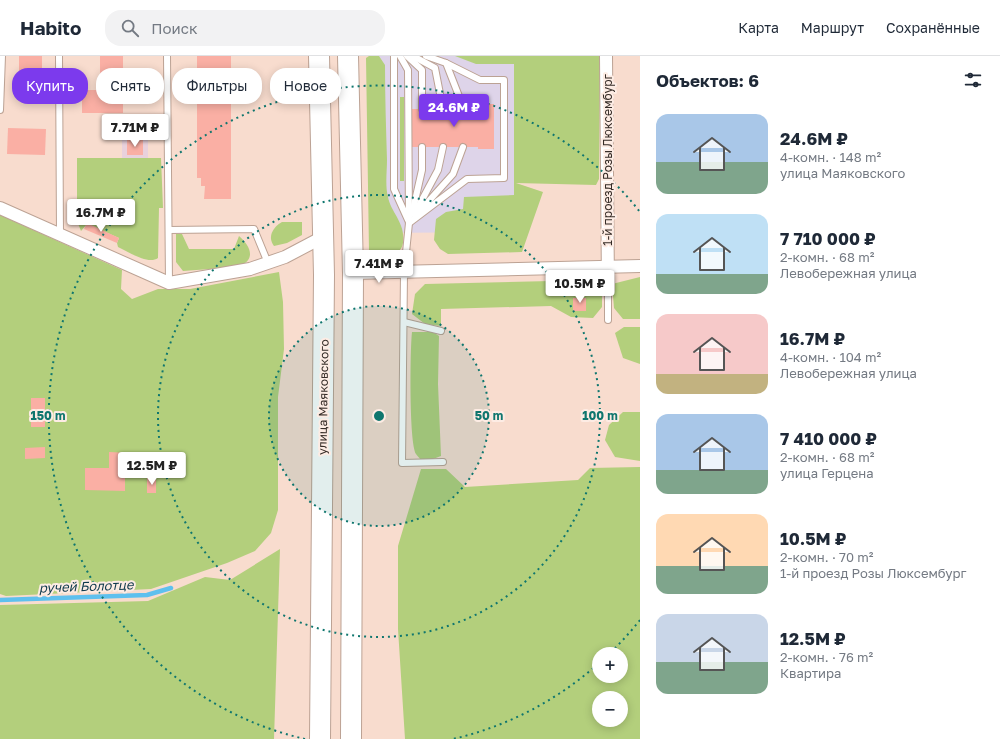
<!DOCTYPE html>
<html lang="ru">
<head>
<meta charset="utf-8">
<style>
  body { margin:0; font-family:"Golos Text",sans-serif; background:#f2f2f3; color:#1f2937; height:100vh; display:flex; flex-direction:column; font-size:15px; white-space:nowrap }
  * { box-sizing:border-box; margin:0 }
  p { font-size:13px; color:#747a83 }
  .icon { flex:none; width:22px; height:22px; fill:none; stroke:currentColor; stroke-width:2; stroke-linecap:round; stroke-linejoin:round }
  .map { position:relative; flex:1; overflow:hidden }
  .details { display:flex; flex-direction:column; background:#fff; width:360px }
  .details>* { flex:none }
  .hud { position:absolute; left:12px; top:12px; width:380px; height:36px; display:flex; gap:8px }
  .controls { position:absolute; left:592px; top:591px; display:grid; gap:8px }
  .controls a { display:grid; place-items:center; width:36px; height:36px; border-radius:50%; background:#fff; box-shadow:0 2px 10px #0003; font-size:20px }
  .price { position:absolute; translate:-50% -34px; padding:0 9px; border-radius:4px; background:#fff; color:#222; font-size:13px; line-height:26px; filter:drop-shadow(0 1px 2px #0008) }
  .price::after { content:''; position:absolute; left:50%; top:24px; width:12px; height:9px; margin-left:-6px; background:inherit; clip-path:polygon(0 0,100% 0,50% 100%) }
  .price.selected { background:#7c3aed; color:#fff }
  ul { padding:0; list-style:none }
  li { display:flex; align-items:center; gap:12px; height:100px; padding:0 16px }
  li span { display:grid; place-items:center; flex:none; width:112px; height:80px; border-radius:12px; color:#555 }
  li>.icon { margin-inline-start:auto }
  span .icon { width:48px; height:48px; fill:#fffc; stroke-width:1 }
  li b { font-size:17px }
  h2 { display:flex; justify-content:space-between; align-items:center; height:48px; padding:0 16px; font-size:17px }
  .tag { padding:0 14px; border-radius:16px; background:#fff; box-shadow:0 2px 10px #0003; font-size:14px; line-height:36px }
  .tag.selected { background:#7c3aed; color:#fff }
  header { display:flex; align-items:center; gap:24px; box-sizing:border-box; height:56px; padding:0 20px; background:#fff; border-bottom:1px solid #e0e1e3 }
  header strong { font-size:19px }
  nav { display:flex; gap:22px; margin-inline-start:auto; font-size:14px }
  .search { width:280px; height:36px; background:#f2f2f3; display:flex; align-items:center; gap:10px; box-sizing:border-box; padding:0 14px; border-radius:16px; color:#747a83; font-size:15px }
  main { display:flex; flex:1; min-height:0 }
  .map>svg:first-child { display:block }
  .commercial { fill:#ded4e9 }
  .industrial { fill:#e9d1dc }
  .green { fill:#b3cf7c; fill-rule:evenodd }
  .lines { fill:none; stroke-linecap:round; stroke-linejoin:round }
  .stream { stroke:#5ec0ee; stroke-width:4.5 }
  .building { fill:#faafa4 }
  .lane-casing { stroke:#bca294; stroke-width:8 }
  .street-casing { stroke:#bca294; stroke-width:14 }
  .primary-casing { stroke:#bca294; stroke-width:22 }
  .lane { stroke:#fff; stroke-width:6 }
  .street { stroke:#fff; stroke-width:12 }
  .primary { stroke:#fff; stroke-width:20 }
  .ring { fill:none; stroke:#0f766e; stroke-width:2; stroke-dasharray:2 4 }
  .labels { text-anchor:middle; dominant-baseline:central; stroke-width:4; stroke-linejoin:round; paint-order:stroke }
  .street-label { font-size:12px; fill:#362c27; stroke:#fdece4 }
  .water-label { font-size:13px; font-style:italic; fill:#0f3a4d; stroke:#fdece4 }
  .centre { fill:#0f766e; stroke:#fdece4; stroke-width:2 }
  .ring-label { font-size:12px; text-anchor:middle; font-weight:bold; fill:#0f766e; stroke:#fdece4; stroke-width:4; stroke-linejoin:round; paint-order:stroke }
</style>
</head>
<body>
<header>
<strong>Habito</strong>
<div class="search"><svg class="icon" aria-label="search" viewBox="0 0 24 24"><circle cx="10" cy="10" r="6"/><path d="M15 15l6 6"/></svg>Поиск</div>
<nav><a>Карта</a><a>Маршрут</a><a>Сохранённые</a></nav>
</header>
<main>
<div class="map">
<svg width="640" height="683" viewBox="0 0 640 683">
  <rect width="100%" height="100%" fill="#f8dcce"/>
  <path class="commercial" d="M374 0H515L516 176 375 177Z"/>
  <rect class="industrial" x="122" y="76" width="26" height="28"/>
  <g class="green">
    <path d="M369 0H379L385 9C385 40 386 72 387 104 387 115 385 130 388 141 391 157 406 167 403 187 401 202 378 204 369 195L366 2Z"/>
    <path d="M455 0H600L599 123 596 129 516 127 543 136 522 196 448 198 440 193 434 184 436 163 446 156 463 153 464 141 514 139V8H476Z"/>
    <rect x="400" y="41" width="4" height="84"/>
    <path d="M77 102H161L163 152H159L158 202C148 209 129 196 118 191L117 187 119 182 87 168 81 175 77 165Z"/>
    <path d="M0 159 122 214 121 233 132 243 158 233H190L279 216 283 246 284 293 278 341V454L271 477 255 495 227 507 151 533 6 540 0 538Z"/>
    <path d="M282 166H302V179L287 187 274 190C267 181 273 171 282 166Z"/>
    <path d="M176 178H182L189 193H234L239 180C252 191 256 205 237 211L183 215 176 206Z"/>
    <path d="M640 221V263H623L614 252 612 228Z"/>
    <path d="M594 224 602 234V251L593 262 571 261 551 250 441 253V270L425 268 412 258 415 238 425 228Z"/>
    <path d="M624 271H640V308L623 302 615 277Z"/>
    <path d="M412 276H433L439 280 438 328 441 400 433 403H420C419 401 417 400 416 398 409 386 410 293 412 276Z"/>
    <path d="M623 356H640V405L615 401 605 384 609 369Z"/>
    <path d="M640 411V683H405L398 573V490L421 413H446L465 431 578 424 590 412ZM599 598H621V620H599ZM599 642H621V664H599Z"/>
    <path d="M280 493 274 683H0V549L148 545 205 521 230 524Z"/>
  </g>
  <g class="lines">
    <path class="stream" d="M0 544 147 539 171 532"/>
  </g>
  <g class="building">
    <rect x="19" y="0" width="23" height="44"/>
    <path d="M100 0H123V57H82V34H100Z"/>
    <path d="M197 0H231V143H204L205 130H201V122H197Z"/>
    <path d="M478 48H494V93H478V91H411V53H478Z"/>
    <path d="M8 72 46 73 45 99 7 98Z"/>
    <rect x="127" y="84" width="16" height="15"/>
    <path d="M87 167 119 182 117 187 84 173Z"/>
    <rect x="573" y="242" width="13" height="13"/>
    <rect x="31" y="342" width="14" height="29"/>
    <path d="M45 391V402L25 403V392Z"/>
    <path d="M109 396 131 397 130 415H125V435L85 434V412H109Z"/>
    <rect x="147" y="422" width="9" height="15"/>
  </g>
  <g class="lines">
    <g class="lane-casing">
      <g id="lane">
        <path d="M59 0 60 178"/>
        <path d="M167 0 169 227"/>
        <path d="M394 0V133L408 164"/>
        <path d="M400 0 408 14 409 167 404 216 402 407 443 406"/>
        <path d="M407 0 422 14V53"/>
        <path d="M413 0 435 12 443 53"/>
        <path d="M426 0 446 7 464 53"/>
        <path d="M0 54 2 0"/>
        <path d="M415 157 438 114 443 91"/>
        <path d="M418 157 453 118 463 91"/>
        <path d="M412 158 422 114V91"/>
        <path d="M409 167 467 123 504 122V24H480L446 7"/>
        <path d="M169 174 254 173 268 207"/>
        <path d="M608 264V232"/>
        <path d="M404 266 441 275"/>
      </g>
    </g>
    <g class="street-casing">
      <g id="street">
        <path d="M606 0 608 232"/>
        <path d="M0 152 169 227 250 213 285 201 323 181"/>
        <path d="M353 217 640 210"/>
      </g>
    </g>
    <g class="primary-casing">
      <g id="primary">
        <path d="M319 0 324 219 320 683"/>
        <path d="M348 0 353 217 351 683"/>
      </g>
    </g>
    <use href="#lane" class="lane"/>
    <use href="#street" class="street"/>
    <use href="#primary" class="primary"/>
  </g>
  <circle cx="379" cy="360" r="110" fill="#0f766e" fill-opacity=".12"/>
  <g class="ring">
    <circle cx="379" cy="360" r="110"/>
    <circle cx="379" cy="360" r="221"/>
    <path d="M640 564A331 331 0 0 1 611 596M598 608A331 331 0 0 1 453 683M305 683A331 331 0 1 1 640 156"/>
  </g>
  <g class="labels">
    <g class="street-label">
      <text transform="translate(607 104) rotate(-90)">1-й проезд Розы Люксембург</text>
      <text transform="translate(323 341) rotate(-89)">улица Маяковского</text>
    </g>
    <g class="water-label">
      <text transform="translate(86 530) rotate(-2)">ручей Болотце</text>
    </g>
  </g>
  <circle cx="379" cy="360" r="6" class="centre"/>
  <g class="ring-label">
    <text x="489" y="364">50 m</text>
    <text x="600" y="364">100 m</text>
    <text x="48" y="364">150 m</text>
  </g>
</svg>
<div class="controls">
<a>+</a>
<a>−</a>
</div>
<b class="price selected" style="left:454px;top:72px">24.6M ₽</b>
<b class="price" style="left:135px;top:92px">7.71M ₽</b>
<b class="price" style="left:101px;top:177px">16.7M ₽</b>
<b class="price" style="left:379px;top:228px">7.41M ₽</b>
<b class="price" style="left:580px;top:248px">10.5M ₽</b>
<b class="price" style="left:152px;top:430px">12.5M ₽</b>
<div class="hud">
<a class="tag selected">Купить</a>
<a class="tag">Снять</a>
<a class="tag">Фильтры</a>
<a class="tag">Новое</a>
</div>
</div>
<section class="details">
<h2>Объектов: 6<svg class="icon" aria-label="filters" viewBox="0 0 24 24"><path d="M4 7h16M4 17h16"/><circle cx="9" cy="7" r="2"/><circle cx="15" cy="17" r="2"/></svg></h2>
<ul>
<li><span style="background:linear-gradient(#a9c7e8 60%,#7fa58c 0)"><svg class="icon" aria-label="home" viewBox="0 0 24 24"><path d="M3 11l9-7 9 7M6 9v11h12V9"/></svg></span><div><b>24.6M ₽</b><p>4-комн. · 148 m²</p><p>улица Маяковского</p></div></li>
<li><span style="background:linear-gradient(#bfe0f5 75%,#7fa58c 0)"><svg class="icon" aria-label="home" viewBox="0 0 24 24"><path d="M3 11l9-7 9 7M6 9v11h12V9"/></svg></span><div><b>7 710 000 ₽</b><p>2-комн. · 68 m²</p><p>Левобережная улица</p></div></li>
<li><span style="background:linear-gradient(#f6c9c9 75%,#c2b280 0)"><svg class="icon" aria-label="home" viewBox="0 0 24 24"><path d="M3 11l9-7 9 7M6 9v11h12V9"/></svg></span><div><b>16.7M ₽</b><p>4-комн. · 104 m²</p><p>Левобережная улица</p></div></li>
<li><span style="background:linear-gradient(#a9c7e8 70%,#7fa58c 0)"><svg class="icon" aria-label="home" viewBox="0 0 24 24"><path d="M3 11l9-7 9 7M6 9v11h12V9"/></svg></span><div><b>7 410 000 ₽</b><p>2-комн. · 68 m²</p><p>улица Герцена</p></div></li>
<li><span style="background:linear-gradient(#ffd9b3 65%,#7fa58c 0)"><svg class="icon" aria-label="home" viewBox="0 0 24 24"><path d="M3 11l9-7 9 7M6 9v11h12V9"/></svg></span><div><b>10.5M ₽</b><p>2-комн. · 70 m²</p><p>1-й проезд Розы Люксембург</p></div></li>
<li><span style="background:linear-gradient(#c9d6e8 60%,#7fa58c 0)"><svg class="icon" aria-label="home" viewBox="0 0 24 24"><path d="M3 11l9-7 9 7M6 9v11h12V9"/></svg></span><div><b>12.5M ₽</b><p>2-комн. · 76 m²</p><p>Квартира</p></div></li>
</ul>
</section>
</main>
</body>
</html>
